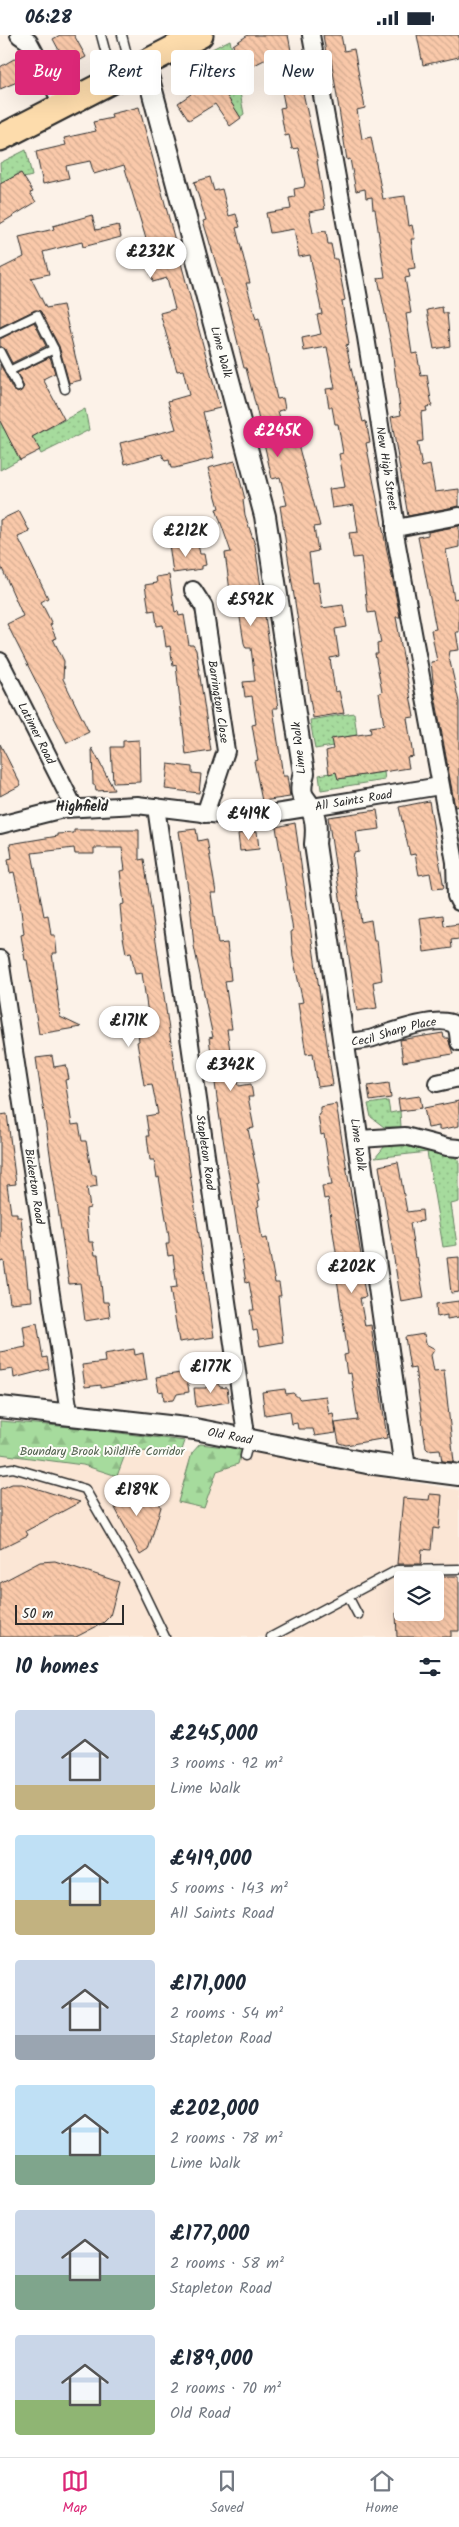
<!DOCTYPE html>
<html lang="en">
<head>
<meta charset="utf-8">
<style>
  body { margin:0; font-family:Kalam,sans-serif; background:#f6f6f7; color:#1f2937; height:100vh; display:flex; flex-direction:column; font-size:19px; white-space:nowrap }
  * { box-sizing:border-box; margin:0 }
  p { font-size:16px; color:#747a83 }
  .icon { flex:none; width:28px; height:28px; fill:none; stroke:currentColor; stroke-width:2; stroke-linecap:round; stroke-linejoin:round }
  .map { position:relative; height:1602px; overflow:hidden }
  .sheet { display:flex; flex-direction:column; background:#fff; flex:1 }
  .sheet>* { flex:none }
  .hud { position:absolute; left:15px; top:15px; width:430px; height:45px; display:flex; gap:10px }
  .tools { position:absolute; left:394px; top:1536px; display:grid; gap:10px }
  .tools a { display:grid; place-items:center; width:50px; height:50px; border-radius:5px; background:#fff; box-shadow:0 5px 20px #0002; font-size:25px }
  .scale { position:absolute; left:15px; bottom:12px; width:109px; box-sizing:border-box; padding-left:5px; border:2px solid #2b2b2b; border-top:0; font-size:14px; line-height:18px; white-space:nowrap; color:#2b2b2b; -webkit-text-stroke:4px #fdfcf7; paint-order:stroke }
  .price { position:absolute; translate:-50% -42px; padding:0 11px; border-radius:18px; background:#fff; color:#222; font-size:16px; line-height:32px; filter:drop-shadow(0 1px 2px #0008) }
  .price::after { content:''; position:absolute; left:50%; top:30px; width:15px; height:11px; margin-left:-8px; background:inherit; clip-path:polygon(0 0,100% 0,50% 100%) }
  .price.selected { background:#db2777; color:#fff }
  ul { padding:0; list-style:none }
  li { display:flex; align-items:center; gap:15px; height:125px; padding:0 15px }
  li span { display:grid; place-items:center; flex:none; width:140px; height:100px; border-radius:5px; color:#555 }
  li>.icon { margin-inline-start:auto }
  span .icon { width:60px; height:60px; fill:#fffc; stroke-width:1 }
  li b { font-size:21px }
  h2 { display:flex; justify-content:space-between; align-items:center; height:60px; padding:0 15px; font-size:21px }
  .pill { padding:0 18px; border-radius:5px; background:#fff; box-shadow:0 5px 20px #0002; font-size:18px; line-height:45px }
  .pill.selected { background:#db2777; color:#fff }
  .status { display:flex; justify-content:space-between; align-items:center; height:35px; padding:0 25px; background:#fff; direction:ltr }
  .status svg { height:14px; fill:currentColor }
  .tab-bar { display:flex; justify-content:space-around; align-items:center; height:70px; border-top:1px solid #e0e1e3; background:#fff; font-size:14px; color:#747a83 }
  .tab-bar a { display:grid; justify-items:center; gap:2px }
  .tab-bar .selected { color:#db2777 }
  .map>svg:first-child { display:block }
  .built { fill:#fbe6d5; fill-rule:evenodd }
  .grass { fill:url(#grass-dots); stroke:#688364 }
  .forest { fill:url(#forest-firs); stroke:#688364 }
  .building { fill:url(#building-back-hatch); stroke:#2b2b2b }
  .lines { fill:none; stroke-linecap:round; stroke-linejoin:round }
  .service-casing { stroke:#2b2b2b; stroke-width:11 }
  .minor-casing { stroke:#2b2b2b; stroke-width:20 }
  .tertiary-casing { stroke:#2b2b2b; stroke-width:24 }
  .primary-casing { stroke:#2b2b2b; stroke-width:29 }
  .service { stroke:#fdfcf7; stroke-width:8 }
  .minor { stroke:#fdfcf7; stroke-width:16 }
  .tertiary { stroke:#fdfcf7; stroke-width:20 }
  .primary { stroke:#fddcac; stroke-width:25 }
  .labels { text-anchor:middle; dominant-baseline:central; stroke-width:4; stroke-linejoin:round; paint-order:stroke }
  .street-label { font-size:12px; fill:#2b2b2b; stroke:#fdfcf7 }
  .park-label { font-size:12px; fill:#50604d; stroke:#fdfcf7 }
  .neighbourhood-label { font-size:14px; font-weight:bold; fill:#2b2b2b; stroke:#fdfcf7 }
</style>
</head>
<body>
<div class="status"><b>06:28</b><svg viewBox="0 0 49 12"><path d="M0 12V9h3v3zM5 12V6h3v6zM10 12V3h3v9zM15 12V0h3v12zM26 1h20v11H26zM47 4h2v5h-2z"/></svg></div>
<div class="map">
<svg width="459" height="1602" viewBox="0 0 459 1602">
  <defs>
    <pattern id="grass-dots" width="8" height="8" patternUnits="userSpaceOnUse" patternTransform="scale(1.25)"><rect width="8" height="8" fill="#a6db9d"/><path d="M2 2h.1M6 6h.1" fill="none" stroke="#8fbc87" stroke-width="1.8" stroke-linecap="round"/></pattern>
    <pattern id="forest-firs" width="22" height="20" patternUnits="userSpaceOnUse" patternTransform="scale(1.25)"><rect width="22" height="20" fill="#a6db9d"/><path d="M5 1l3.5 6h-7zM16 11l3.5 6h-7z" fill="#8fbc87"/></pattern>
    <pattern id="building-back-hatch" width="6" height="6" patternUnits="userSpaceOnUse" patternTransform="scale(1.25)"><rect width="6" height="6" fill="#fac9aa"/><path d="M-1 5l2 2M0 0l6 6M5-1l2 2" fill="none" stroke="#d6ad92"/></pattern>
  </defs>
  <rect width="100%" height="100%" fill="#fcf2e8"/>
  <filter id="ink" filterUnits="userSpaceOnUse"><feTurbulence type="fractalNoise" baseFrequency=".02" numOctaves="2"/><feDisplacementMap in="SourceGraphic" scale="10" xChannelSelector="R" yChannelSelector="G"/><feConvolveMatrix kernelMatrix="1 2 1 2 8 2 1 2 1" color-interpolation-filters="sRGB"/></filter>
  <g filter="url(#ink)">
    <path class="built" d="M200 1409 242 1414 326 1433 459 1455V1602H0V1419L83 1430 117 1441 126 1417 182 1415 192 1418ZM402 1545H435V1578H402Z"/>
    <g class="grass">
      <path d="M230 5 244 79 240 82 203 24 207 22 206 17Z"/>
      <path d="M26 115 32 141 24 143 20 138 1 149 0 128Z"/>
      <path d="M85 374 89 395 41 419 32 402Z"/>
      <path d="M0 386 20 424 0 435Z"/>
      <path d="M354 678 357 700 332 704 333 711 315 714 310 685Z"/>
      <path d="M336 737 338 744 384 737 385 745 321 755 319 740Z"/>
      <path d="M388 1066 390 1078 400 1076 401 1092H384L371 1082 368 1069Z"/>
      <path d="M390 1105 446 1118 459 1125V1167L451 1169 457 1210 443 1212 427 1117 375 1123Z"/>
    </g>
    <g class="forest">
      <path d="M0 1386 71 1392 185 1406 182 1415 126 1417 117 1441 83 1430 0 1419Z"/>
      <path d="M200 1409 242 1414 238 1429 217 1436 204 1473 178 1467 192 1418Z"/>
    </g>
    <g class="building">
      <path d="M60 0H74L86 22 68 32 53 4Z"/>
      <path d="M248 0H288L294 31 270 34 268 23 239 38 233 10Z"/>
      <path d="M323 0H341L344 16 354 14 365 73 357 75 362 104 371 102 383 164 405 161 409 191 412 190 415 204H411L415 233 408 234 410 242 405 243 411 278 406 279 412 319 417 318 421 341 427 340 432 371 426 372 427 376 421 377 423 406 417 407 422 432 430 430 435 457 459 454V471L408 481 391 382 401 380 391 308 378 243 385 242 375 174H373L372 162 366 163 365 154 356 156 350 124 347 125 330 17 326 18Z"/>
      <path d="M417 0H459V22L423 30Z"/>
      <path d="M21 20 30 38 21 42 22 45 0 54V32Z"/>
      <path d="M197 22 201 26 203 24 241 83 230 91 215 69 189 85 178 68 191 59 174 35Z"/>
      <path d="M304 40 306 53H302L318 126H317L325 174 309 177 313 198 326 196 328 209H331L334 224H337L342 249 345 265 342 266 349 309 346 310 363 387 366 386 370 407 366 408 400 582H396L414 682 407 683 413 721 407 722 409 733 338 744 336 737 329 739 326 716 333 714 331 704 371 698 370 692 384 690 379 658 382 657 375 619H378L377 609 381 608 375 577 368 578 361 522 353 523 349 498 358 497 354 470 332 473 329 454 345 452 339 419 343 418 338 389H335L332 372H329L326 354 335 353 327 312 304 316 302 303 321 299 317 280 322 279 310 220 299 222 294 194 270 198 266 178 291 174 289 163 295 162 294 154 304 152 305 148 298 113 292 114 289 100 285 101 280 73 285 72 282 57 290 56 288 44Z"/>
      <path d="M139 72 220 373 203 377 214 423 175 433H171L169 425 165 426 162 419 125 429 120 408 176 394 168 366 189 360 183 335 177 336 160 278 175 274 167 243 153 247 149 231 153 230 149 214 124 130 94 139 90 126 66 131 69 143 43 149 36 117 66 110 64 103 96 96 93 87 112 83 111 79Z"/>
      <path d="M21 138 33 157 30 158 36 167 0 189V149Z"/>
      <path d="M210 142 214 156 222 154 229 181 236 179 240 192 236 193 250 248H246L256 284 259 283 277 364 283 363 285 374 278 376 284 397 290 396 292 403 296 402 320 491 314 492 318 516 309 518 313 548 318 547 322 573 343 570 347 592 335 594 339 621 330 623 335 657 339 656 344 678 313 683 280 471 287 470 280 442 272 444 256 372 246 333H244L229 272 208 202 203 186 206 185 194 147Z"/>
      <path d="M92 180 96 195 118 190 121 202 83 212 82 207 43 217 49 239 31 243 46 273 63 270 81 345 69 348 59 311 40 276 35 275 0 292V234L24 222 19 202 54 194 53 191Z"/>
      <path d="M442 272 443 278H447L450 311 434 314 427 275Z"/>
      <path d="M34 287 46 311 12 328 5 314 0 311V304Z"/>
      <path d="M50 322 55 338 43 344 64 384 32 402 40 415 20 425 0 386V329L13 355 18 358 24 352 17 338Z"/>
      <path d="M235 426 245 464 243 465 245 480 255 510 278 673H273L283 741H287L290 762 262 766 254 726 258 725 252 690 256 689 252 661 245 662 243 647 255 646 251 613H246L244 608 238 570 232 571 225 518 231 517 216 474 219 473 208 433Z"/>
      <path d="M19 476 30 497 18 502 48 563 41 567 52 589 50 590 56 603 53 604 64 626 63 644 89 697 67 708 7 589 23 581 0 529V485Z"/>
      <path d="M459 491V512L446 515 454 564 459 563V597H456L459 615 450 616 449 622 459 667V771L455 772 434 655 431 627 437 626 431 595 436 594 418 502 428 500V497Z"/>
      <path d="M185 507 186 510 198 509 200 519H204L206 530 202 531V534L173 538 169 509Z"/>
      <path d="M169 540 175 577 178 576 179 581 184 580 189 610H193L196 615 211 716 186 720 176 630 173 631 170 611 166 612 163 590 157 591 155 575 149 576 145 550 157 548 156 542Z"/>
      <path d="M139 705 140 747 113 748 111 712H123V706Z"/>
      <path d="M0 709 21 750 0 761Z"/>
      <path d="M92 713 114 755 96 756 95 750H93Z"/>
      <path d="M168 729 192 732V738L201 739 199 758 165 754Z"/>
      <path d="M429 766 444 853 433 854 430 838 419 840 415 819 410 820 399 772Z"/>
      <path d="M377 775 380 794 356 797 359 817 354 818 353 823 361 887 371 885 374 906H377L382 945 373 947 377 973 357 976 328 782Z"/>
      <path d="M295 788 333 1050 318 1052 313 1018 306 1019 302 994 298 968 303 967 293 922 291 897 293 896 276 792Z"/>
      <path d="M196 794 198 806 207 804 216 858H211L218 909 227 908 231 945 225 946 232 994H227L231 1023 234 1022 239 1051 251 1049 253 1062H248L254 1093 248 1094 259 1147 257 1148 260 1165 258 1166 259 1171 257 1172 262 1204 267 1203 275 1248H279L281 1261H278L283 1307 260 1311 257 1295 253 1296 250 1275H254L249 1247 246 1248 219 1078 209 1003 213 1002 194 911 190 867 179 796Z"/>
      <path d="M74 795H139V825L144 824 214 1302 179 1307 170 1253 177 1252 173 1220 168 1221 166 1209H169V1202L159 1142 157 1143 154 1125H150L147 1101H149L146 1081 158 1079 152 1049 144 1050 137 1007 139 1006 136 980 148 979 142 938 135 939 131 917 126 918 123 902 120 870 124 869 120 836 125 835 122 813H94V819H75L74 813 32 818 44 881 48 880 51 900H55L57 918H52L60 982 81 992 39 999 27 925H25L21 900 24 899 19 860 14 837 10 838 8 824 12 823 10 809 58 801V799L74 798Z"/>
      <path d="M257 796 259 814 240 816 238 799Z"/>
      <path d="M443 880 444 891 459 889V904L451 905 452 913 424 917 420 883Z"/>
      <path d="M443 998 444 1003H448L453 1019 403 1027 400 1005Z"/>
      <path d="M52 1021 54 1032 66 1030 69 1044 65 1045 72 1090 79 1089 82 1106H86L92 1140H96L97 1151 87 1153 90 1173 86 1174V1179L89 1207H93L95 1220H98L103 1267H108L110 1282 85 1286 80 1248 69 1249 36 1023Z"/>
      <path d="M389 1048 391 1063 370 1066 368 1051Z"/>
      <path d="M420 1061 422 1073 400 1076 398 1064Z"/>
      <path d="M459 1066V1091L439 1095V1091L428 1093 424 1073Z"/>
      <path d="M336 1069 363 1232H360L366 1262 360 1263 365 1291 371 1290 387 1403 346 1410 339 1408 335 1388 358 1385 351 1338 347 1339 344 1320 348 1319 336 1237H339L328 1163 324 1164 322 1151 332 1150 324 1099 321 1100 318 1079H320V1072Z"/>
      <path d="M7 1079 16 1149 7 1150 11 1178H17V1182H21L28 1253H31L32 1266 10 1268 4 1226 0 1227V1080Z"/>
      <path d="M398 1127 407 1177 422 1175 423 1186 410 1188 415 1223 417 1222 424 1263 401 1267 379 1131Z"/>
      <path d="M459 1222V1257L451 1258 447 1223Z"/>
      <path d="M459 1266V1282L447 1284V1280L437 1282 436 1269Z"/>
      <path d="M37 1288 43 1323 47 1322 49 1334 14 1343 13 1334 0 1336V1317L26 1312 23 1291Z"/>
      <path d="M424 1299 426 1309 435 1314 431 1320 434 1336 444 1335 454 1427 442 1426 440 1414 428 1415 426 1413 415 1333 410 1334 405 1302Z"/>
      <path d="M134 1314 135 1320 143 1318 147 1345 101 1353V1350L85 1352 82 1330 105 1327 104 1319Z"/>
      <path d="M186 1337 189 1357 177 1359 174 1365 164 1366 163 1356 159 1357 156 1342Z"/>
      <path d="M211 1339 220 1352 227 1353 229 1367 196 1372 194 1353H206Z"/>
      <path d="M285 1354 286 1359 293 1358 300 1364 326 1361 329 1379 333 1378 336 1398 315 1401 313 1394H298L297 1388 292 1389 290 1376 265 1380 262 1357Z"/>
      <path d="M12 1449H22L80 1467 26 1496 28 1500 0 1514V1454Z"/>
      <path d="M115 1454 158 1466 161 1472 148 1515 140 1520 107 1458Z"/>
      <path d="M430 1459 442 1460 439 1494 433 1493 431 1515 422 1514 421 1529H397L403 1463 429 1465Z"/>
      <path d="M55 1526 119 1547 110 1581 103 1588 76 1602H0V1548L40 1527Z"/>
      <path d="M435 1541H459V1596H451V1602H397L396 1578H435Z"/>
    </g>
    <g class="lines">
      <g class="service-casing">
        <g id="service">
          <path d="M101 0 112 41"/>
          <path d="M122 0 130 31"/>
          <path d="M0 298 37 280 54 314 9 336"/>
          <path d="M54 314 65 354"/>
          <path d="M0 317 18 352"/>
          <path d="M245 1421 249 1406"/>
          <path d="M0 1435 13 1433 85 1454 136 1542 165 1602"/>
          <path d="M348 1561 358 1580"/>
          <path d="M271 1602 397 1535 459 1534"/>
        </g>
      </g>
      <g class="minor-casing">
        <g id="minor">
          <path d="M19 0 29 7 63 70"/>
          <path id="s1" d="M311 0 366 302 395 485V499L455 827 456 861 459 867"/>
          <path d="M396 493 459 481"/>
          <path id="s2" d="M193 555 204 572 226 716 205 779"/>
          <path id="s3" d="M0 626 74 772"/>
          <path id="s4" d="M156 772 245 1392 244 1403"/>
          <path id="s5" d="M0 790 63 774 137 770 245 783 440 751"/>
          <path id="s6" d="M0 924 69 1378"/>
          <path id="s7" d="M345 1007C355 1006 366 1006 376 1002 391 997 439 980 453 989 459 993 458 1001 459 1007"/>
          <path d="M437 1048 459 1043"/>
          <path d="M360 1104 405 1101 447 1112 459 1113"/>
        </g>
      </g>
      <g class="tertiary-casing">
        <g id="tertiary">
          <path id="s8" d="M145 29 265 481 304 738C296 768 308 759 314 781 317 790 316 800 315 809L405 1433"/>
          <path id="s9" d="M0 1372 195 1394 367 1428 459 1440"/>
        </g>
      </g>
      <g class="primary-casing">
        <path id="primary" d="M0 103 200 0"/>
      </g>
      <use href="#service" class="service"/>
      <use href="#minor" class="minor"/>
      <use href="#tertiary" class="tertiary"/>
      <use href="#primary" class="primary"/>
    </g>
  </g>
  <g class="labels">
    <g class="street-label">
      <text stroke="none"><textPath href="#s8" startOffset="298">Lime Walk</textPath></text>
      <text stroke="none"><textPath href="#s1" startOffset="440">New High Street</textPath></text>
      <text stroke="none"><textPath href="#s2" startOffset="116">Barrington Close</textPath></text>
      <text stroke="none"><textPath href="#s3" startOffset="81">Latimer Road</textPath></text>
      <text transform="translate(299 713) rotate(-96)">Lime Walk</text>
      <text stroke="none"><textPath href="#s5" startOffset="358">All Saints Road</textPath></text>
      <text stroke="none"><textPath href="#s7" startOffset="50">Cecil Sharp Place</textPath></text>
      <text stroke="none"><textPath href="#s8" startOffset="1106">Lime Walk</textPath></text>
      <text stroke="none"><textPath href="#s4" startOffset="349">Stapleton Road</textPath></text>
      <text stroke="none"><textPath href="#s6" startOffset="230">Bickerton Road</textPath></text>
      <text stroke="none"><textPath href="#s9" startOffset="232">Old Road</textPath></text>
    </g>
    <g class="park-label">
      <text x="102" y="1416">Boundary Brook Wildlife Corridor</text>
    </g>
    <g class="neighbourhood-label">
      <text x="82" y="772">Highfield</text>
    </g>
  </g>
</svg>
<div class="tools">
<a><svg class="icon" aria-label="layers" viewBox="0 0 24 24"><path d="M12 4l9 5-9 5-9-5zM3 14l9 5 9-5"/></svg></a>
</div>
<div class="scale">50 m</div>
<b class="price" style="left:151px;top:244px">£232K</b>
<b class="price selected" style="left:278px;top:423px">£245K</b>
<b class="price" style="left:186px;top:523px">£212K</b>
<b class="price" style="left:251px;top:592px">£592K</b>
<b class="price" style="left:249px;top:806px">£419K</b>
<b class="price" style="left:129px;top:1013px">£171K</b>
<b class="price" style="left:231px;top:1057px">£342K</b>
<b class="price" style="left:352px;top:1259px">£202K</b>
<b class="price" style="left:211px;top:1359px">£177K</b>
<b class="price" style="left:137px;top:1482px">£189K</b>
<div class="hud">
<a class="pill selected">Buy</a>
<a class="pill">Rent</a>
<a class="pill">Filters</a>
<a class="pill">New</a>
</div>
</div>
<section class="sheet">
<h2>10 homes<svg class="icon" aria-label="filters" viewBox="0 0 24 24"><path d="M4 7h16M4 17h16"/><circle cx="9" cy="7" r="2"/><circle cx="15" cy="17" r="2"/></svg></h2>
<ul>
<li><span style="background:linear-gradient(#c9d6e8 75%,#c2b280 0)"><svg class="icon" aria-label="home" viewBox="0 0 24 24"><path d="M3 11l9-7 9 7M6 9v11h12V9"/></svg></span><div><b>£245,000</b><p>3 rooms · 92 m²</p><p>Lime Walk</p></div></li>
<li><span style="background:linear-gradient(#bfe0f5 65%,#c2b280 0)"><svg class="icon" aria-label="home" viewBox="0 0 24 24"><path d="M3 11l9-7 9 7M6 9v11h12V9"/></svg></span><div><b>£419,000</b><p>5 rooms · 143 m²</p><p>All Saints Road</p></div></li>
<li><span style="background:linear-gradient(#c9d6e8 75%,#9aa5b1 0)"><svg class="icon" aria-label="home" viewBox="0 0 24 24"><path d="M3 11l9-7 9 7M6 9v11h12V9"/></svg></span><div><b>£171,000</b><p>2 rooms · 54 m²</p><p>Stapleton Road</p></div></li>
<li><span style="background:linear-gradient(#bfe0f5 70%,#7fa58c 0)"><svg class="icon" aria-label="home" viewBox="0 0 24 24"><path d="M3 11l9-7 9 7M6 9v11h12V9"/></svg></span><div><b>£202,000</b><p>2 rooms · 78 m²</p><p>Lime Walk</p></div></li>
<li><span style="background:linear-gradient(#c9d6e8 65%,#7fa58c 0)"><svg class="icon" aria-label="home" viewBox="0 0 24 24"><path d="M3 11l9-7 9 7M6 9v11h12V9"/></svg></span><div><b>£177,000</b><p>2 rooms · 58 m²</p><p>Stapleton Road</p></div></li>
<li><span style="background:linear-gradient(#c9d6e8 65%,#8fb573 0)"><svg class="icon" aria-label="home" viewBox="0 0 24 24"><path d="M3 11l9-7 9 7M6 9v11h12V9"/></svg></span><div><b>£189,000</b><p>2 rooms · 70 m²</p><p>Old Road</p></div></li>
</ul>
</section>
<nav class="tab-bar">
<a class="selected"><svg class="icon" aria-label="map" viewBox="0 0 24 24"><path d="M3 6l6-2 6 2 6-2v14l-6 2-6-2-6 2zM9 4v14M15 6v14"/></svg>Map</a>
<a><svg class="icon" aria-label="saved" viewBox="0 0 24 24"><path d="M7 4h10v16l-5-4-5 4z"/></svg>Saved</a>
<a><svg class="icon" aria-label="home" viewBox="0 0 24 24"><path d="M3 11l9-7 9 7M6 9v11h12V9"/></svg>Home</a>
</nav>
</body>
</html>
